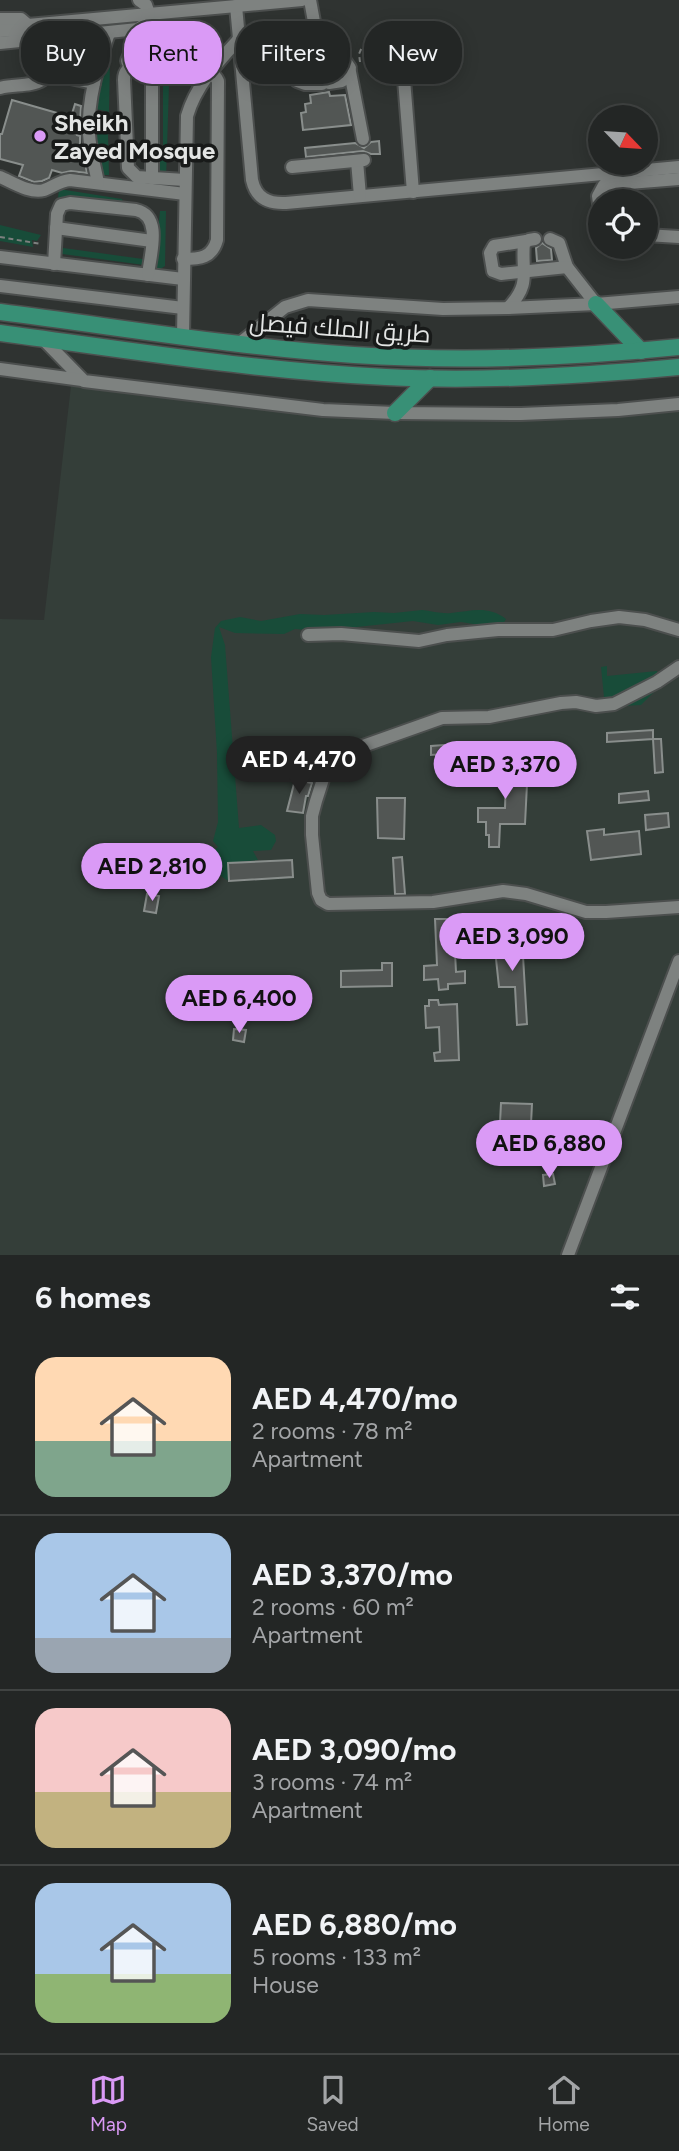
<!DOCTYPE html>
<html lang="en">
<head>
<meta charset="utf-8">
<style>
  body { margin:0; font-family:Figtree,Cairo,sans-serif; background:#2f3232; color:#f1f3f6; height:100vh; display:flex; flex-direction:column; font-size:26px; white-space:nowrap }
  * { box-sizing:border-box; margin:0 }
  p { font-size:23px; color:#a3a5a7 }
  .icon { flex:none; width:38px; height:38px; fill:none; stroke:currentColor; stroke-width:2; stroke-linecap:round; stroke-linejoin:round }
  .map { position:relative; height:1255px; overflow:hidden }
  .side { display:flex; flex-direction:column; background:#232625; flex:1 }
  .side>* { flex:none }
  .top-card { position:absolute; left:21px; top:21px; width:637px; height:63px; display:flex; gap:14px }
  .needle { width:46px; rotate:115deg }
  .buttons { position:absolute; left:588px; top:105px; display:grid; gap:14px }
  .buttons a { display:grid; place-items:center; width:70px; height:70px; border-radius:50%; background:#232625; box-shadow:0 4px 18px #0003,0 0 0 2px #404342; font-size:35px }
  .price { position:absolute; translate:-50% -60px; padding:0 16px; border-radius:24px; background:#da9af6; color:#111; font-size:23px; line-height:46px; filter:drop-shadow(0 2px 4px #0008) }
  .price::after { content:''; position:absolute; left:50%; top:42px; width:21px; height:16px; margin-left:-10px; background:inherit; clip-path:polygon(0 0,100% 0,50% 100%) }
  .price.selected { background:#222; color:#fff }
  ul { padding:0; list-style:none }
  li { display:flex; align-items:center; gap:21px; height:175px; padding:0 35px }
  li+li { border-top:2px solid #404342 }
  li span { display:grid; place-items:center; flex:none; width:196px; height:140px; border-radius:21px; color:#555 }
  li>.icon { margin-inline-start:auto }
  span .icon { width:84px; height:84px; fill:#fffc; stroke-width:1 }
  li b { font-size:30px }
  h2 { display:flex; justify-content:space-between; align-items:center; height:84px; padding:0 35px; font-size:30px }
  .pill { padding:0 24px; border-radius:28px; background:#232625; box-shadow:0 4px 18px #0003,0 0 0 2px #404342; font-size:24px; line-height:63px }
  .pill.selected { background:#da9af6; color:#111 }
  .menu { display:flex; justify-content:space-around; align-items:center; height:98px; border-top:2px solid #404342; background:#232625; font-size:19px; color:#a3a5a7 }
  .menu a { display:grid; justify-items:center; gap:4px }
  .menu .selected { color:#da9af6 }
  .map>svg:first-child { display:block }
  .built { fill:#343e39 }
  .green { fill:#184c39 }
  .building { fill:#525654; stroke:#898e8c; stroke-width:2 }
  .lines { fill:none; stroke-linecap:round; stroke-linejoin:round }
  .minor-casing { stroke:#4c4f4e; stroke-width:16 }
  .major-casing { stroke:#4c4f4e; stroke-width:19 }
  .path { stroke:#7d807f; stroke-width:2; stroke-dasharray:5 3.5; stroke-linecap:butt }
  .minor { stroke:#7e8280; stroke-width:12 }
  .major { stroke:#389076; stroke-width:16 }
  .poi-dot { fill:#da9af6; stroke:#181a19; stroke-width:2.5 }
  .labels { text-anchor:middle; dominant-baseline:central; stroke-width:7; stroke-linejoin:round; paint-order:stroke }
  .poi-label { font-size:24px; font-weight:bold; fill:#e3e5e4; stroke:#181a19; text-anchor:start }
  .street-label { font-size:24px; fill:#e3e5e4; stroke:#181a19 }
</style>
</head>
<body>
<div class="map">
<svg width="679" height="1255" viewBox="0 0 679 1255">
  <rect width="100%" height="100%" fill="#2f3331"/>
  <path class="built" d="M72 377 383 414 679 402V1255H0V619L44 620Z"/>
  <g class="green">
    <path d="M110 58 109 112 92 108 107 59Z"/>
    <path d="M306 63 343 64 345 74 330 79H302L297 70Z"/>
    <path d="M163 85H169L166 180 158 181 156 163 163 152Z"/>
    <path d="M95 128 108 132 109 175H102L89 155Z"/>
    <path d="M59 189 122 199 124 207 58 198Z"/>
    <path d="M160 211H166L165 266 159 270 154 269Z"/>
    <path d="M0 225 41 235 37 241 32 240 33 247 0 241Z"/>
    <path d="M56 247 143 259 144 265 55 253Z"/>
    <path d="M422 610C431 611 442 614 451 613 471 611 488 605 506 619L503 624 492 627 461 622 438 625 413 621 319 631 295 629 284 634 235 633 219 627 225 645 239 828 261 825 275 835 276 841 271 850 253 851 258 860 229 863V881C217 875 214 868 210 854L218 847 213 841 218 822 217 753 211 657 215 628 221 621 240 617 261 621 300 614 324 615 374 612 394 613Z"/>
    <path d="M607 666V676L657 671V689L641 705 605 707 601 667Z"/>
  </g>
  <g class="building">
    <path d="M329 92 330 96 345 95 351 125 303 130 301 113 306 112 305 104 311 103 310 95Z"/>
    <path d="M12 100 71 117 75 104 81 106 80 123 77 135 80 136V151L83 152 87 173 71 171 62 173 52 170 49 178 42 181 34 182 19 176 23 165 0 159V134H2Z"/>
    <path d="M379 141 380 154H371L363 151 306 157 305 148 355 143 364 148 371 142Z"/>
    <path d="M542 243 551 249 552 260 537 261 536 248Z"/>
    <path d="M653 730V739L607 742V733Z"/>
    <path d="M653 739H661L663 772 655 773Z"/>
    <path d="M444 745V754L431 755V746Z"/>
    <path d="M518 764H528L525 824H500L499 847H489V835H486V822H478V808H505L506 776 468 774V766L518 769Z"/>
    <path d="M295 780 312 783 308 796H306L303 813 287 811Z"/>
    <path d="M648 791 649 800 619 803V794Z"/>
    <path d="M377 798H405L404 839 378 838Z"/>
    <path d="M668 813 669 827 646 830 645 815Z"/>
    <path d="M604 829V835L639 831 641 854 591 860 587 831Z"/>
    <path d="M402 857 405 894H395L393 858Z"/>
    <path d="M292 860 293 877 229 881 228 863Z"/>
    <path d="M147 894 159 896 156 913 144 911Z"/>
    <path d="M435 919H453V938H462V952H455L456 972 465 971V983L448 984V989L439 990 438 979 424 980V966L437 965Z"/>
    <path d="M522 939 527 1024 517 1025 515 987H499L494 940Z"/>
    <path d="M382 963H392V986L341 987V971L382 970Z"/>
    <path d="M429 1000H438L439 1005 457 1004 459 1060 435 1061 434 1053 440 1052 439 1027 426 1028 425 1006H429Z"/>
    <path d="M234 1029 246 1030 244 1042 233 1040Z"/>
    <path d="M501 1103 532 1104 531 1124 500 1123Z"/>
    <path d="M553 1174 555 1184 544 1186 543 1175Z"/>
  </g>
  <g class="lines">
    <g class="minor-casing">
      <g id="minor">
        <path d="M310 0 317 38 319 40"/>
        <path d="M236 6 252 180C256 198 268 204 286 203L679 167"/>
        <path d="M0 19H21L28 25"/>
        <path d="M400 29 413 192"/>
        <path d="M0 31 21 30 28 25 302 0"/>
        <path d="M28 32C29 41 29 57 36 64 46 74 80 80 94 83"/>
        <path d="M0 43 138 29 144 25 149 14 146 5 139 0"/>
        <path d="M130 67 127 61 130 54 148 52 152 55V178"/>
        <path d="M350 72 363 139"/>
        <path d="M322 84H305L297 81 293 73 295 65C305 56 333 56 345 61L350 68 348 76 342 81 329 83"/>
        <path d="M0 88C12 84 31 87 42 80 49 75 48 66 55 61L99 64"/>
        <path d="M357 161 360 196"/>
        <path d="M292 167 364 160"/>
        <path d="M0 177C12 182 30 194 44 190 53 187 59 181 70 180L185 194"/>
        <path d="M98 183C95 167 90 150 89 134 87 99 98 65 109 33"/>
        <path d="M600 211 598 196 604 185 679 179"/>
        <path d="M56 228 152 241"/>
        <path d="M646 235 679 237"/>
        <path d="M550 239 559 243 567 267 596 304"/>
        <path d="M526 241 494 246 490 253 493 271 501 274 567 267"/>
        <path d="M0 257 183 279"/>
        <path d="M183 259C200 259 212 258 217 240L218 81C207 58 160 66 137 66 129 67 124 71 124 80L128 168 137 177 185 180"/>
        <path d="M54 264 57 214 61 205 70 203 136 210C163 216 150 255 148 275"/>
        <path d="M0 286 183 308"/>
        <path d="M508 308C532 283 521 272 524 243L529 240 535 239"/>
        <path d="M183 336 187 116C196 85 218 62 239 39"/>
        <path d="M43 339 84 381 323 410 395 413 521 414 618 410 679 404"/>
        <path d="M240 343 285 307 308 300 443 309 508 308 596 304 679 297"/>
        <path d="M0 369 82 380"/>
        <path d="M308 635 341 634 419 641 447 635 498 630H553L591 621 619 617 645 620 679 630"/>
        <path d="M679 667 657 682 614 704 596 706 576 702 561 703 489 717 442 718 349 751 329 769 324 776 316 801 312 816V835L318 893 321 900 328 904 433 902 503 891 526 894 586 912H606L679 907"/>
        <path d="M568 1255 679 961"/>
      </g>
    </g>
    <g class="major-casing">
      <g id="major">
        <path d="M596 304 641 351"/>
        <path d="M0 312C118 327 236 347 354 355 463 362 571 358 679 347"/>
        <path d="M0 333C128 350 257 371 386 377 484 382 582 376 679 367"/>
        <path d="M395 413 430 378"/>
      </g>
    </g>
    <g class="path">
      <path d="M360 62 359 54 362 47"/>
      <path d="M0 237 41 244"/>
    </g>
    <use href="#minor" class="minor"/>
    <use href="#major" class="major"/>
  </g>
  <circle class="poi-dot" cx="40" cy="136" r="7"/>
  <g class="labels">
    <g class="poi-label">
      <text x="54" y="122">Sheikh<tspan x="54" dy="28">Zayed Mosque</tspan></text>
    </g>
    <g class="street-label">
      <text transform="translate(340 328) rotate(4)">طريق الملك فيصل</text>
    </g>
  </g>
</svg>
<div class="buttons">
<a><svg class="needle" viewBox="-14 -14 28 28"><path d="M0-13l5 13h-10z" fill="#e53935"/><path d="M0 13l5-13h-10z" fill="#a3a5a7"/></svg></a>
<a><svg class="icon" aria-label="locate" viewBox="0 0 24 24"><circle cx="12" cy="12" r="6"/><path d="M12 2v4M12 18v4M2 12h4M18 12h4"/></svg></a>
</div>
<b class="price selected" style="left:299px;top:796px">AED 4,470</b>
<b class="price" style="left:505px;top:801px">AED 3,370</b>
<b class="price" style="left:152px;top:903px">AED 2,810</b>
<b class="price" style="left:512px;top:973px">AED 3,090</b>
<b class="price" style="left:239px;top:1035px">AED 6,400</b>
<b class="price" style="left:549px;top:1180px">AED 6,880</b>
<div class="top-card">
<a class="pill">Buy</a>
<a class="pill selected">Rent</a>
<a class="pill">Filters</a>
<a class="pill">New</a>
</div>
</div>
<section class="side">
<h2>6 homes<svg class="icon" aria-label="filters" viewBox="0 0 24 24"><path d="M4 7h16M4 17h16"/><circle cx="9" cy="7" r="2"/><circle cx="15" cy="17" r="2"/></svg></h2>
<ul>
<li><span style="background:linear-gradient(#ffd9b3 60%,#7fa58c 0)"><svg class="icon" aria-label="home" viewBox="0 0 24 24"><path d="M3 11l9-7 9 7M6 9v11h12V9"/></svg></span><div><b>AED 4,470/mo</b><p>2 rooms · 78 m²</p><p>Apartment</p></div></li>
<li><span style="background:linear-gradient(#a9c7e8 75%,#9aa5b1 0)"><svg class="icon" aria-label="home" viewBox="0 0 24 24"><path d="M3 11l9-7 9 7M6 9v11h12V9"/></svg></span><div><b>AED 3,370/mo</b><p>2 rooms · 60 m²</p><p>Apartment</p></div></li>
<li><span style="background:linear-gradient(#f6c9c9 60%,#c2b280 0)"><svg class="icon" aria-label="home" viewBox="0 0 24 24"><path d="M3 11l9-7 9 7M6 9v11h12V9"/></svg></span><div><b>AED 3,090/mo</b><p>3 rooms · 74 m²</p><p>Apartment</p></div></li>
<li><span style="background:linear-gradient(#a9c7e8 65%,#8fb573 0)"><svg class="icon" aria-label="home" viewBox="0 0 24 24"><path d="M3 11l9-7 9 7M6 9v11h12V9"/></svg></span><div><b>AED 6,880/mo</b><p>5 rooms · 133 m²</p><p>House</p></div></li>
</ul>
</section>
<nav class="menu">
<a class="selected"><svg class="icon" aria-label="map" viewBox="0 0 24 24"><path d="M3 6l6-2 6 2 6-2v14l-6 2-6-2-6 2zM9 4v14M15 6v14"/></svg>Map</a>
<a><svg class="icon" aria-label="saved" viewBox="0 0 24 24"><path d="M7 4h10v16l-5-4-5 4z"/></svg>Saved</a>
<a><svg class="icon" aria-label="home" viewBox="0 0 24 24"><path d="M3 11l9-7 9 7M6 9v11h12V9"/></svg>Home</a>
</nav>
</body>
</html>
